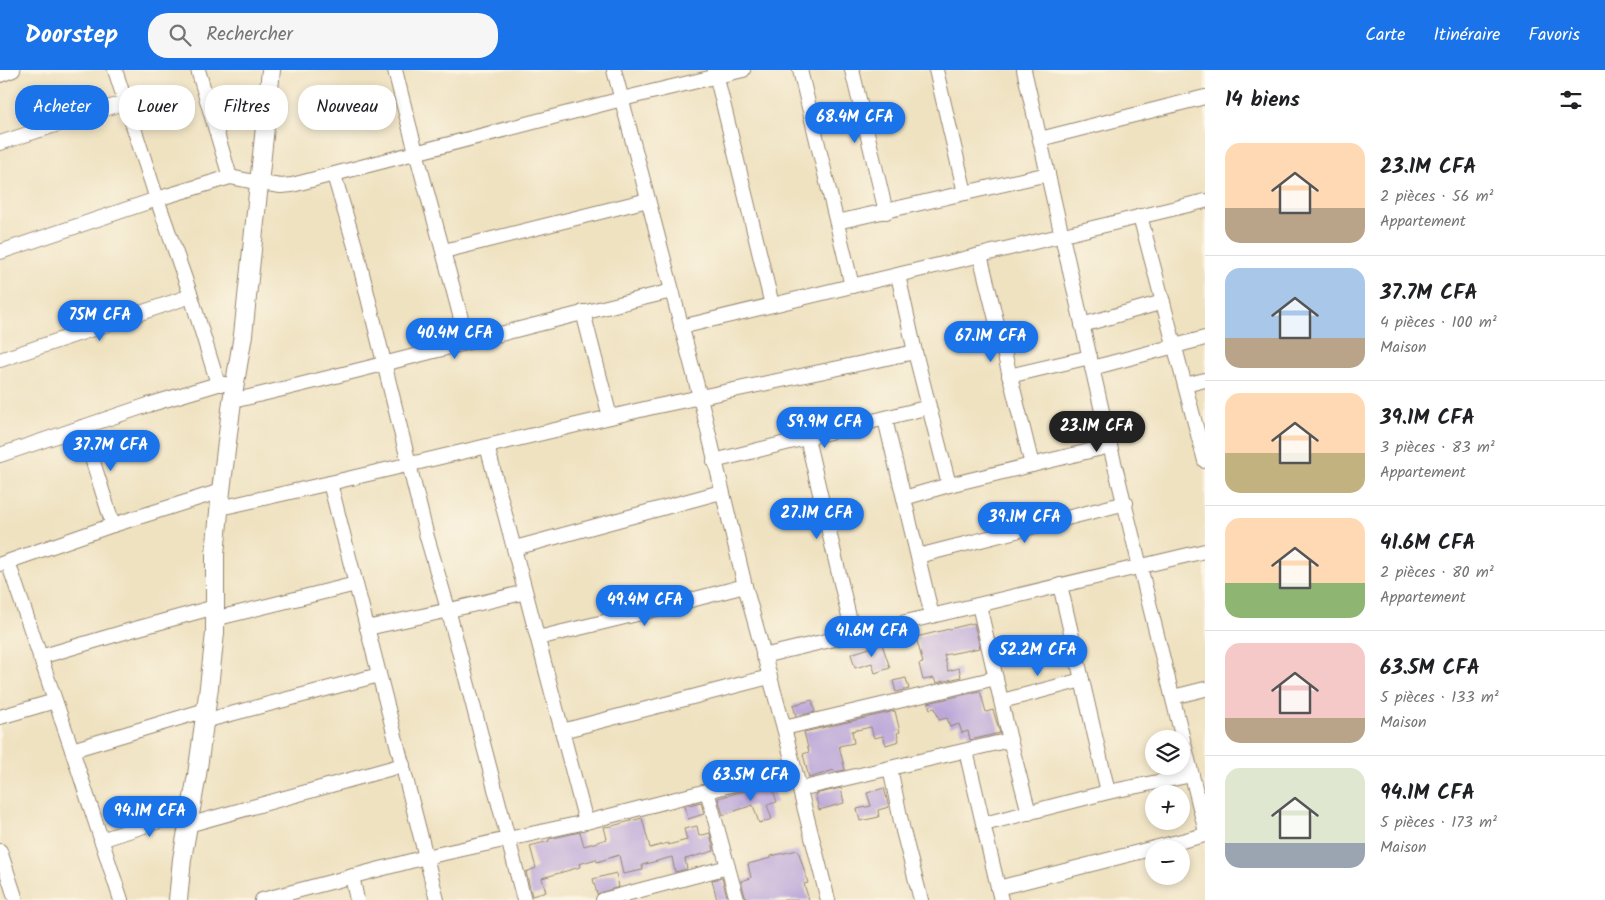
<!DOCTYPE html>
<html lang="fr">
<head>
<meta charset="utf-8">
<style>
  body { margin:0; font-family:Kalam,sans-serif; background:#f6f6f6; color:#202124; height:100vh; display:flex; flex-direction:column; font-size:19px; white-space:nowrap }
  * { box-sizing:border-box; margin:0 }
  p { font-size:16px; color:#757577 }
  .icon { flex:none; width:28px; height:28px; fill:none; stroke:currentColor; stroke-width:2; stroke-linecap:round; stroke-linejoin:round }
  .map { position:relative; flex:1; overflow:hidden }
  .details { display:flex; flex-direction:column; background:#fff; width:400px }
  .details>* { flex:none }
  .guide { position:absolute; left:15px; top:15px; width:475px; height:45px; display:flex; gap:10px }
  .tools { position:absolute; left:1145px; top:660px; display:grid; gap:10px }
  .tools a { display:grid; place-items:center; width:45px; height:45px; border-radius:50%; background:#fff; box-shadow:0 2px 8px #0003; font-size:25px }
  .price { position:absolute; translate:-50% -42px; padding:0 11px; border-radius:18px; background:#1a73e8; color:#fff; font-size:16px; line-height:32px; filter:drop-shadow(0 1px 2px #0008) }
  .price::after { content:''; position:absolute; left:50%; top:30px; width:15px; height:11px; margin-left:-8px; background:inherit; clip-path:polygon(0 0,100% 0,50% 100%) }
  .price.on { background:#222; color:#fff }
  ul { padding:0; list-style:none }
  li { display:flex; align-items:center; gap:15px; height:125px; padding:0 20px }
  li+li { border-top:1px solid #e0e0e0 }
  li span { display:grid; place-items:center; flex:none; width:140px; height:100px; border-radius:15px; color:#555 }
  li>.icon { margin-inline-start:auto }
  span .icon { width:60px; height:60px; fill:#fffc; stroke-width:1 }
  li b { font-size:21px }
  h2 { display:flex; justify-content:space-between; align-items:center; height:60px; padding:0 20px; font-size:21px }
  .chip { padding:0 18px; border-radius:20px; background:#fff; box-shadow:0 2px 8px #0003; font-size:18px; line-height:45px }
  .chip.on { background:#1a73e8; color:#fff }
  header { display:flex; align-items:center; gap:30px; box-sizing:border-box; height:70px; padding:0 25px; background:#1a73e8; color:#fff }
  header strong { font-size:24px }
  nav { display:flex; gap:28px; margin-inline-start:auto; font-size:18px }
  .search { width:350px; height:45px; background:#f6f6f6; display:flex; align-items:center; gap:12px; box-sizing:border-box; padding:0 18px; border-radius:20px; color:#757577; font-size:19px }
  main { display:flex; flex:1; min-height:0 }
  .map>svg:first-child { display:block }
  .building { fill:#bca7d9 }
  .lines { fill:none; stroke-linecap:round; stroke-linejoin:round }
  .minor-casing { stroke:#958670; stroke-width:16 }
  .major-casing { stroke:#958670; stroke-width:20 }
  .minor { stroke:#fff; stroke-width:14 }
  .major { stroke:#fff; stroke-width:18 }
</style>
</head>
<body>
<header>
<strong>Doorstep</strong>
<div class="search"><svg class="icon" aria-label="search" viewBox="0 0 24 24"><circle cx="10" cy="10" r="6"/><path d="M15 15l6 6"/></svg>Rechercher</div>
<nav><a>Carte</a><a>Itinéraire</a><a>Favoris</a></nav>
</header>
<main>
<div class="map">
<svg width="1205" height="830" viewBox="0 0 1205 830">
  <rect width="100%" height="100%" fill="#fcf5e5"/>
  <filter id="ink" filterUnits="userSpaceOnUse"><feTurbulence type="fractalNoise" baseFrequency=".02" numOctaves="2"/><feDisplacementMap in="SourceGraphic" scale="10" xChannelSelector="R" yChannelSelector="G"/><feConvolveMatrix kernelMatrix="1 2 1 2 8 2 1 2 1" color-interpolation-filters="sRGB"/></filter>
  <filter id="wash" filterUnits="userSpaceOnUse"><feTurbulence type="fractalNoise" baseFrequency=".0096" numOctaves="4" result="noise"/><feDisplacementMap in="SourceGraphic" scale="20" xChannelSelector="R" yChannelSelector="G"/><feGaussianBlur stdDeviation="1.12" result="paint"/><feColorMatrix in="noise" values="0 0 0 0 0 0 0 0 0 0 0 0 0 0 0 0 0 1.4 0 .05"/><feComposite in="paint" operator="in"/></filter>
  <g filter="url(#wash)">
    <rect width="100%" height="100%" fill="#efe2c1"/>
    <g id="blocks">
      <g class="building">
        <path d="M974 553 980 578 944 585 948 601 959 598 961 607 936 613 934 608 923 610 919 594 923 593 916 567Z"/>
        <path d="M882 574 890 598 875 603 872 593 855 598 851 584Z"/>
        <path d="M906 608 909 619 896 622 893 611Z"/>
        <path d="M980 621 986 642 993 640 1000 663 970 670 968 661 962 663 959 654 950 657 947 648 939 650 935 638 930 639 928 633Z"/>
        <path d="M812 630 815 642 796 646 793 635Z"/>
        <path d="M895 641 900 662 897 663 899 671 886 675 883 666 874 668 871 657 852 661 854 673 839 676 845 700 835 702 834 700 809 708 803 684 809 682 804 662Z"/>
        <path d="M771 714 777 732 767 735 772 749 759 753 753 735 723 745 718 728Z"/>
        <path d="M841 718 844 733 819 740 815 724Z"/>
        <path d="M884 718 889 737 878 740 879 747 860 751 857 739 871 736 867 723Z"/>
        <path d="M701 732 704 744 688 749 685 736Z"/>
        <path d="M642 748 650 778 668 773V775L687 770 684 759 697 756 699 766 710 763 714 781 685 789 687 799 675 802 672 787 642 795 643 800 623 804 619 785 597 792 596 789 579 794 580 797 542 808 546 822 532 826 526 802 536 798 530 776 549 771V769L580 762 584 776 607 769 604 757 612 756Z"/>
        <path d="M798 780 808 813 804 814 809 830H746L741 811 751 808 748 794 771 788V786Z"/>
        <path d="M616 803 619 817 597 824 593 809Z"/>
        <path d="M722 808 728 830H717L712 810Z"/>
      </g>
    </g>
  </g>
  <g filter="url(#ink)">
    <use href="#blocks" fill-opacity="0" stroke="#958670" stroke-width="1"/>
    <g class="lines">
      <g class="minor-casing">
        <g id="minor">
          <path d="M115 0 157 129 191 226 218 314"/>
          <path d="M198 0 230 107"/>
          <path d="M395 0C417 91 444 181 467 272"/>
          <path d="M614 0 700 327 745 516 784 658 828 830"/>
          <path d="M715 0 772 235"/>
          <path d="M800 0 852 216"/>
          <path d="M852 0 886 142"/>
          <path d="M936 0 965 123"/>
          <path d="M1024 0 1110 376 1205 758"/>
          <path d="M0 5 13 0"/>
          <path d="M1040 69 1205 27"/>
          <path d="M0 73 126 32"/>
          <path d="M334 105 357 183 427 467 448 539 524 830"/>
          <path d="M1140 146 1205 391"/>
          <path d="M837 152 1048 104"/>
          <path d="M444 181 648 130"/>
          <path d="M0 182 157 129 230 107 260 113 281 116 292 115 622 29 743 0"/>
          <path d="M980 185 1032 395"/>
          <path d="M898 205 915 282 949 415"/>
          <path d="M583 242 610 347"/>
          <path d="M1082 255 1163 232"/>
          <path d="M681 257 1205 131"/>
          <path d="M0 290 191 226"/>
          <path d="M1092 298 1205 268"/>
          <path d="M1009 306 1090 287"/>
          <path d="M1185 315 1205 310"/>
          <path d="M232 331C379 297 525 256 672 221"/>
          <path d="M885 349 932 546"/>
          <path d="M82 357 113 455"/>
          <path d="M807 368 853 564"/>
          <path d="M487 376 586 752"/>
          <path d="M0 385 148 335 218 314H225"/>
          <path d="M714 391 929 337"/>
          <path d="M330 413 437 830"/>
          <path d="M904 428 949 415 1110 376"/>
          <path d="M220 438 330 413 653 337 915 282"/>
          <path d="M515 478 721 422"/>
          <path d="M918 486 1126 433"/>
          <path d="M8 492 72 680 121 830"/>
          <path d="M1 494 113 455 221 421"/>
          <path d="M1060 515 1108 722"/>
          <path d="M979 535 1010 670 1029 743"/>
          <path d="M214 549 356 514"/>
          <path d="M367 558C420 546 473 536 525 522"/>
          <path d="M538 568 637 544 745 516"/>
          <path d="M763 586 1205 481"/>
          <path d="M40 587 128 561 215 537"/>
          <path d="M1173 627 1205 619"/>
          <path d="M1002 631 1082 610"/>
          <path d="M0 647 55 631"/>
          <path d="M204 651 379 605"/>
          <path d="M784 658 996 608"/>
          <path d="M562 661 769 607"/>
          <path d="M72 680 206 640"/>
          <path d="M966 681 1001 830"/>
          <path d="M890 698 903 761 921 830"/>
          <path d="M800 719 1010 670"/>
          <path d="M707 721 737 830"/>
          <path d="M984 754 1108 722 1192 705"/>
          <path d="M188 755 403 695"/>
          <path d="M101 770 190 741"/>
          <path d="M0 781 16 830"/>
          <path d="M352 806 357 830"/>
          <path d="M998 818 1205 765"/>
          <path d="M262 830 426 787 586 752 793 699"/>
          <path d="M603 830 728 797"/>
        </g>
      </g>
      <g class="major-casing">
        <path id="major" d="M178 830 182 789 197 705 209 617 215 563V484L221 421 232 331 243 265 271 0"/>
      </g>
      <use href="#minor" class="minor"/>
      <use href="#major" class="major"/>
    </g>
  </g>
</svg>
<div class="tools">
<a><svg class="icon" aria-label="layers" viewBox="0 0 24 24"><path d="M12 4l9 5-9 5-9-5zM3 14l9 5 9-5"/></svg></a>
<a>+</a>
<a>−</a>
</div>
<b class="price" style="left:855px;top:74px">68.4M CFA</b>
<b class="price" style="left:100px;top:272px">75M CFA</b>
<b class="price" style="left:455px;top:290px">40.4M CFA</b>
<b class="price" style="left:991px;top:293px">67.1M CFA</b>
<b class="price" style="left:825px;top:379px">59.9M CFA</b>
<b class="price on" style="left:1097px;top:383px">23.1M CFA</b>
<b class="price" style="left:111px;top:402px">37.7M CFA</b>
<b class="price" style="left:817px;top:470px">27.1M CFA</b>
<b class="price" style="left:1025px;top:474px">39.1M CFA</b>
<b class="price" style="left:645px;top:557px">49.4M CFA</b>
<b class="price" style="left:872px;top:588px">41.6M CFA</b>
<b class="price" style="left:1038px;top:607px">52.2M CFA</b>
<b class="price" style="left:751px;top:732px">63.5M CFA</b>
<b class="price" style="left:150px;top:768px">94.1M CFA</b>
<div class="guide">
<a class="chip on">Acheter</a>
<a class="chip">Louer</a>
<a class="chip">Filtres</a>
<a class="chip">Nouveau</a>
</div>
</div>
<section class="details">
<h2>14 biens<svg class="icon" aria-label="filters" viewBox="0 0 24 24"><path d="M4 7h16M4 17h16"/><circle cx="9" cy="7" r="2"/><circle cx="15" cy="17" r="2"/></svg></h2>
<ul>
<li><span style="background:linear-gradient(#ffd9b3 65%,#b9a48a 0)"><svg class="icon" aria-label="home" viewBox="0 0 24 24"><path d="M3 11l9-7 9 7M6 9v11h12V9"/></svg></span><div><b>23.1M CFA</b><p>2 pièces · 56 m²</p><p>Appartement</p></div></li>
<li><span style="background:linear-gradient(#a9c7e8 70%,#b9a48a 0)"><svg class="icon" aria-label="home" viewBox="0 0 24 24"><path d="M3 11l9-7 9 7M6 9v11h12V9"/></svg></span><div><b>37.7M CFA</b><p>4 pièces · 100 m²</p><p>Maison</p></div></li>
<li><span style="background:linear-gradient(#ffd9b3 60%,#c2b280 0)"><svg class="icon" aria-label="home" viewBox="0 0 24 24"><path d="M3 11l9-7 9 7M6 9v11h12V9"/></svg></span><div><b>39.1M CFA</b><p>3 pièces · 83 m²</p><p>Appartement</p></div></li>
<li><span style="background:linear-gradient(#ffd9b3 65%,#8fb573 0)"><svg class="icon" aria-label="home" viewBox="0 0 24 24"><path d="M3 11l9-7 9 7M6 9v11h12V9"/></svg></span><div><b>41.6M CFA</b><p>2 pièces · 80 m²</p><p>Appartement</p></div></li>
<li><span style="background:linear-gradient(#f6c9c9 75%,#b9a48a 0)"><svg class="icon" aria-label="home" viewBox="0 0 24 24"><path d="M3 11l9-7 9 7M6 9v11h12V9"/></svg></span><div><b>63.5M CFA</b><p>5 pièces · 133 m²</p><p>Maison</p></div></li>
<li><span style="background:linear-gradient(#dfe7d0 75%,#9aa5b1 0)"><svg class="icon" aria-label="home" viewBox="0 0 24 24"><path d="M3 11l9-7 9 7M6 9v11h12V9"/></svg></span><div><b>94.1M CFA</b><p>5 pièces · 173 m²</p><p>Maison</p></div></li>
</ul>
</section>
</main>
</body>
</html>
